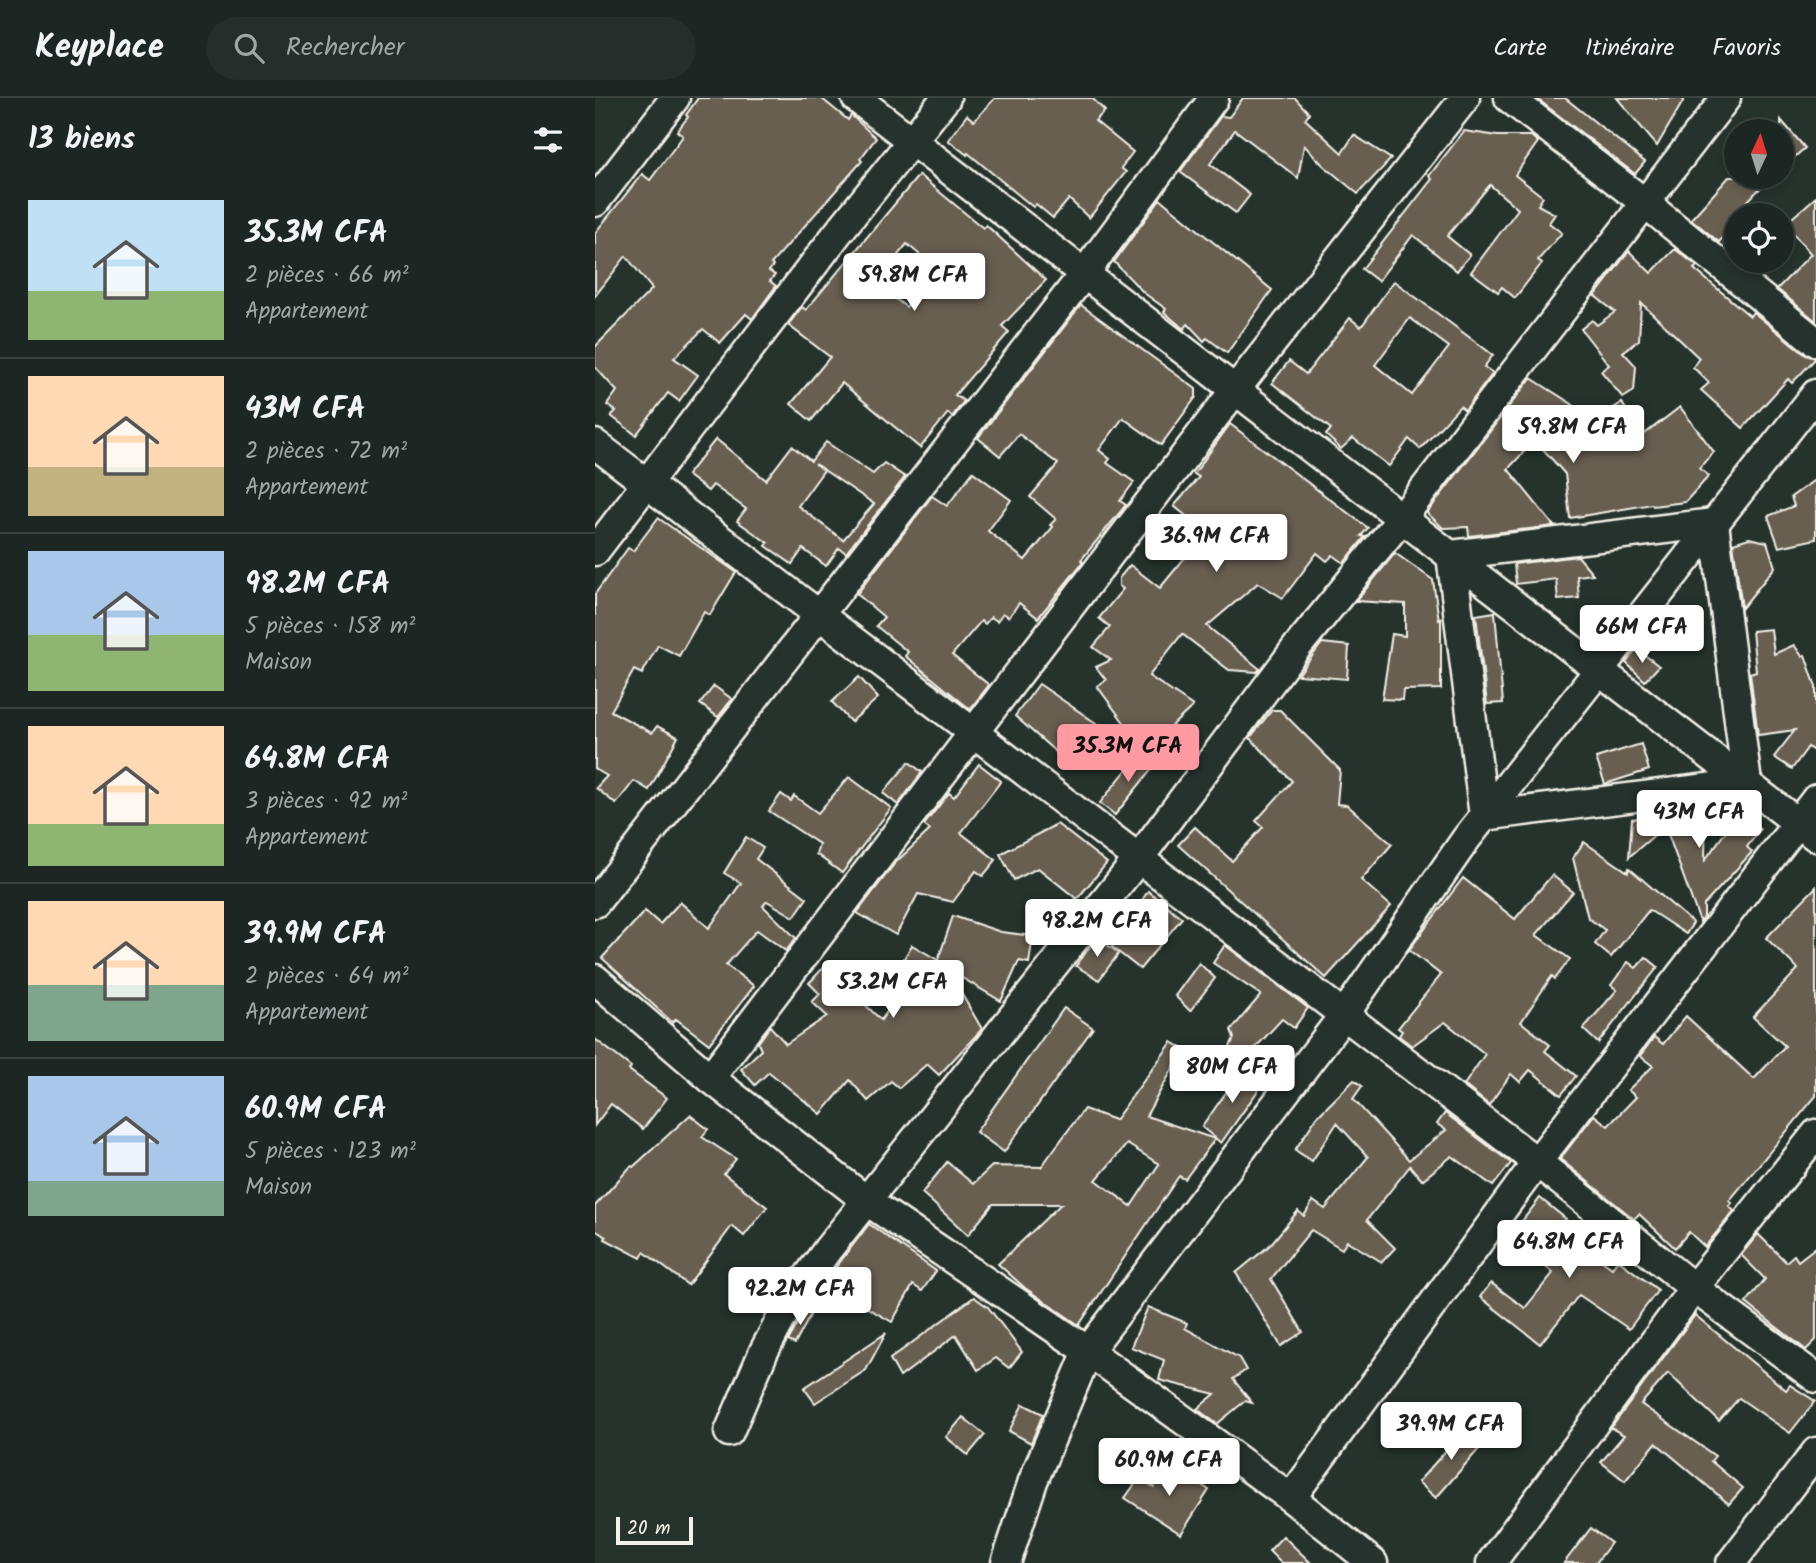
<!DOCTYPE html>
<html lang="fr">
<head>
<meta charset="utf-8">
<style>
  body { margin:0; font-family:Kalam,sans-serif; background:#252e2a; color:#f1f3f6; height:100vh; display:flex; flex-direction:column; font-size:26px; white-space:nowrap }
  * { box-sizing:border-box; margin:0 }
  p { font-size:23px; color:#a0a5a5 }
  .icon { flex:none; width:38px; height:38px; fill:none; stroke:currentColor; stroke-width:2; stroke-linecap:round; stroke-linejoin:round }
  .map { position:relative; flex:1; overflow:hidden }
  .sheet { display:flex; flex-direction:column; background:#1c2622; width:595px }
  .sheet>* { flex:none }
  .needle { width:46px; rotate:4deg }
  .fabs { position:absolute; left:1129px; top:21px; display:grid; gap:14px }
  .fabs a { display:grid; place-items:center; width:70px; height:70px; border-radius:50%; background:#1c2622; box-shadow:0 4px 10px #0003,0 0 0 2px #3a4340; font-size:35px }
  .scale { position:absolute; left:21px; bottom:18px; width:77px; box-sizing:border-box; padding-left:7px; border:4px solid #f4f1e8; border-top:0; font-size:19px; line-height:24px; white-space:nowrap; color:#f4f1e8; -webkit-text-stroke:5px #26332d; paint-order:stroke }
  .price { position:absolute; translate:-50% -60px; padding:0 16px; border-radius:7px; background:#fff; color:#222; font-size:23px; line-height:46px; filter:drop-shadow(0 2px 4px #0008) }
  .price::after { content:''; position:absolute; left:50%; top:42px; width:21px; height:16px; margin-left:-10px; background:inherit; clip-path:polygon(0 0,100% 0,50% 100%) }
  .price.current { background:#ff9aa2; color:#111 }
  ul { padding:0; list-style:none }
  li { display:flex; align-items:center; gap:21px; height:175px; padding:0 28px }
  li+li { border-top:2px solid #3a4340 }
  li span { display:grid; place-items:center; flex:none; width:196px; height:140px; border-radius:0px; color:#555 }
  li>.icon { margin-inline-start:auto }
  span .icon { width:84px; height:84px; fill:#fffc; stroke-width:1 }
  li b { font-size:30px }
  h2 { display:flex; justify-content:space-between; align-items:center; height:84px; padding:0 28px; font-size:30px }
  header { display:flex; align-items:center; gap:42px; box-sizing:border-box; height:98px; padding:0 35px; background:#1c2622; border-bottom:2px solid #3a4340 }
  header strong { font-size:33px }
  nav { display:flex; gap:38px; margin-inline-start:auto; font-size:24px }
  .search { width:490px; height:63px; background:#252e2a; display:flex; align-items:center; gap:18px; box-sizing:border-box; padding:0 24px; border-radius:38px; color:#a0a5a5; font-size:26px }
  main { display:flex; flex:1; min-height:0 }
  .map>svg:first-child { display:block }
  .building { fill:#685e51; stroke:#f4f1e8; stroke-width:2; fill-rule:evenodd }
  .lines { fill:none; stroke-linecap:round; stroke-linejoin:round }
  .minor-casing { stroke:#f4f1e8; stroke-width:33 }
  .minor { stroke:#26332d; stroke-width:28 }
</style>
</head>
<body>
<header>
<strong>Keyplace</strong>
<div class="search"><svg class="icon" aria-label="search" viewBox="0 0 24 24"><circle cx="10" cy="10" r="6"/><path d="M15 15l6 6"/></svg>Rechercher</div>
<nav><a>Carte</a><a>Itinéraire</a><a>Favoris</a></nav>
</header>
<main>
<section class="sheet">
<h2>13 biens<svg class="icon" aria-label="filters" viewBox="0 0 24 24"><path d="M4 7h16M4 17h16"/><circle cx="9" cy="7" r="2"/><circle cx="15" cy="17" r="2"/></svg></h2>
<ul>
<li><span style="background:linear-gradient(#bfe0f5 65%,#8fb573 0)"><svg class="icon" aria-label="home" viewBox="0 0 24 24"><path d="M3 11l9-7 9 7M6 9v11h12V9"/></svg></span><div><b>35.3M CFA</b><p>2 pièces · 66 m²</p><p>Appartement</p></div></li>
<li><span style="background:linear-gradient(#ffd9b3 65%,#c2b280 0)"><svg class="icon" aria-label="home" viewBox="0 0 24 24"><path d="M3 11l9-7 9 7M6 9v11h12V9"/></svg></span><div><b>43M CFA</b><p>2 pièces · 72 m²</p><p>Appartement</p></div></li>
<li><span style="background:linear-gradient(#a9c7e8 60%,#8fb573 0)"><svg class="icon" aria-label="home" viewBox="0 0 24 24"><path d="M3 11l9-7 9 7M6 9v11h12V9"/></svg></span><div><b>98.2M CFA</b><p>5 pièces · 158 m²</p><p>Maison</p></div></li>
<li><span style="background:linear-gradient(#ffd9b3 70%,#8fb573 0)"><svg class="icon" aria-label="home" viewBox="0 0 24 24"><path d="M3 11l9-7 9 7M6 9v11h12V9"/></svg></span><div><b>64.8M CFA</b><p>3 pièces · 92 m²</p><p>Appartement</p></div></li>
<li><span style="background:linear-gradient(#ffd9b3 60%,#7fa58c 0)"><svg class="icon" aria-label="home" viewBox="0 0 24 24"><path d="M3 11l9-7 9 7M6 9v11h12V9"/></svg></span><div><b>39.9M CFA</b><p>2 pièces · 64 m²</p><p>Appartement</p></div></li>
<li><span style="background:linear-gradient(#a9c7e8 75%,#7fa58c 0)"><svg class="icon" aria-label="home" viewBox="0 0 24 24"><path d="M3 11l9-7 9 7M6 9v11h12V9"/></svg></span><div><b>60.9M CFA</b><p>5 pièces · 123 m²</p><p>Maison</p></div></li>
</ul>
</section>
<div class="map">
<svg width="1221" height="1465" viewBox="0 0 1221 1465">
  <rect width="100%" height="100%" fill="#26332d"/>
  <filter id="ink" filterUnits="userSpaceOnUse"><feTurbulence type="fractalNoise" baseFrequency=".0143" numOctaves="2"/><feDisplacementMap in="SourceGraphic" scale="14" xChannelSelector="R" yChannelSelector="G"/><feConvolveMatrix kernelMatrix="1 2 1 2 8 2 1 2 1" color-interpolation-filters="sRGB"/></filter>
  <g filter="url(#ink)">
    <g class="building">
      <path d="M103 0H226L253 22 256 17 281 40 265 61 267 63 176 166 178 168 174 173 180 177 175 183 181 188 157 221 151 216 125 245 108 231 79 260 103 277 84 303 73 295 41 337 16 318 21 313 12 307 22 293 0 269V249L57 191 31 158 0 198V135L47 76 55 82 88 38 82 33 93 19 91 17Z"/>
      <path d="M400 0H497L510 13 500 23 538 54 526 70 531 74 494 120 474 101 458 120 441 106 438 109 373 55 372 57 353 42 372 17 379 23Z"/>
      <path d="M648 0H700L714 15 710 21 747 55 759 37 796 61 763 96 728 67 709 47 703 80 640 32 615 66 655 97 641 115 585 74 626 18 634 19Z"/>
      <path d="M941 0H970L1050 64 1040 76Z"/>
      <path d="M1022 0H1090L1062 48Z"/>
      <path d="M1186 22 1210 50 1186 71Z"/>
      <path d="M869 33 903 38H936L943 44 920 77 948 99 943 107 960 116 954 125 967 135 943 162 947 165 920 200 907 189 903 194 876 174 923 111 895 87 852 138 875 157 862 173 818 137 783 183 767 171 837 81 834 78Z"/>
      <path d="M324 77 388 130 391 127 451 182 407 228 414 234 360 297 369 303 357 319 353 315 325 350 247 285 216 323 196 306 235 259 193 227 207 209 211 212ZM312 146 344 173 311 209 280 185Z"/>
      <path d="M1134 79H1176L1143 113 1150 116 1141 117V125L1124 144 1096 121Z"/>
      <path d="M1221 99V223L1182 191 1216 156 1190 126Z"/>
      <path d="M565 101 677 192 632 255 612 240 609 243 593 226 589 231 569 214 571 211 549 195 519 164Z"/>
      <path d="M1080 151 1102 168 1099 171 1155 218 1158 214 1211 257 1221 260 1197 285 1193 281 1148 330 1106 292 1114 285 1098 269 1104 260 1046 205 1044 242 1028 254 1041 268 1039 293 1028 300 1006 273 1014 267 986 231 997 222 1002 227 1020 214 1000 198 1034 153 1056 175Z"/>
      <path d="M799 183 898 257 889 269 898 275 870 312 865 308 825 351 814 341 794 368 758 340 746 351 731 337 736 331 677 285 694 263 711 276 755 220 766 229ZM815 220 854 249 817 297 780 267Z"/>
      <path d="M486 207 601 291V299L566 347 528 320 504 352 515 361 512 365 539 384 525 403 531 407 486 462 488 464 443 520 424 505 414 519 408 515 402 523 396 519 390 526 386 523 357 557 394 587 375 611 310 558 313 554 281 528 289 519 262 496 337 398 352 408 378 374 416 402 393 433 430 462 458 429 455 427 461 421 435 399 463 366 424 336 405 358 383 340Z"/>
      <path d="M936 280 977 306 996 324 1027 305 1047 338 1085 309 1119 354 1104 370 1114 378 1090 404 1058 408 1057 406 975 420 970 376 940 342 913 371 959 428 874 438 873 429 848 430 832 415Z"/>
      <path d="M635 326 773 430 766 438 770 439 749 465 738 457 732 463 722 455 688 500 663 485 612 528 665 571 662 574 634 572 587 536 554 578 598 608 550 653 502 588 511 582 501 569 516 562 498 549 515 529 504 520 528 491 524 488V480L535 467 565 490 611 434 579 408 604 379 599 376Z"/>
      <path d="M121 341 171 382 197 348 216 363 231 344 278 376 289 365 310 379 251 455 244 450 231 468 208 451 197 466 171 448 173 445 142 423 151 411 118 387 113 393 92 377ZM220 366 279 406 248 442 203 408 229 372Z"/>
      <path d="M1221 381V441L1184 449 1173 418 1199 408 1196 399Z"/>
      <path d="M63 420 141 474 115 517 109 514 84 558 63 547 47 576 39 572 16 613 57 635 62 628 83 639 54 692 39 683 21 706 1 690 12 678 0 671V496L33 450 38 453Z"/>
      <path d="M1154 440 1172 444 1180 469 1147 510 1138 445Z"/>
      <path d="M800 455 838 482 844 522 846 521V591L808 592 807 602 787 601 797 536 810 538V506L761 503Z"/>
      <path d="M983 458 998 476 982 478 984 500 963 502 961 481 921 486 919 466Z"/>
      <path d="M900 514 908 605 892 606 881 517Z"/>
      <path d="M1176 531 1179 556 1199 547 1207 558 1210 557 1221 589V655L1213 649 1197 671 1179 659 1200 632 1163 637 1155 575 1161 573 1157 533Z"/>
      <path d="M727 545 754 548 752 581 703 577Z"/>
      <path d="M1042 551 1064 568 1050 583 1031 565Z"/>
      <path d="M264 579 283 600 256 624 237 604Z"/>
      <path d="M444 586 511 632 479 670 420 618Z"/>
      <path d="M119 588 137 601 123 619 105 606Z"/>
      <path d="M677 612H685L745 672 742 706 752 707 797 746 766 782 796 808 731 880 583 747 600 729 637 763 668 729 661 723 697 683 655 640Z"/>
      <path d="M1046 646 1054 672 1010 686 1001 660Z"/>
      <path d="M545 655 561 666 520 717 505 705Z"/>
      <path d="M314 664 327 674 303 707 288 695Z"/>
      <path d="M384 666 406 683 366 735 401 762 388 778 381 773 358 804 323 796 301 837 262 815 300 765 335 732 329 727 354 695 359 699Z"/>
      <path d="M254 679 296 710 247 775 221 756 224 746 174 713 186 696 196 703 199 698 223 715Z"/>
      <path d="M1111 712 1110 762 1145 714 1165 732 1152 749 1157 754 1109 807V819L1105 824 1070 728 1034 759 1037 721Z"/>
      <path d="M462 726 512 765 482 801 443 770 419 782 405 756Z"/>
      <path d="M151 739 168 750 161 761 212 800 199 819 172 803 168 808 201 840 191 853 162 832 131 867 159 888 114 946 81 921 78 925 7 860 50 813 65 826 85 804 114 830 146 785 129 775Z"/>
      <path d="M989 744 1033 774 1034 770 1098 825 1091 836 1054 812 1016 859 1000 846 1010 832 993 820 978 760Z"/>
      <path d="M957 777 978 794 941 837 975 861 960 881 957 878 926 924 955 947 950 953 981 978 966 997 935 972 925 984 916 976 894 1007 869 987 890 956 850 924 817 948 804 938 807 933 803 930 846 877 814 852 868 780 920 821Z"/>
      <path d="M1221 789V998L1134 1103 1137 1105 1134 1108 1139 1113 1110 1149 1094 1134 1080 1150 1044 1116 1039 1121 965 1061 999 1017 1013 1028 1041 999 1033 992 1058 968 1045 958 1059 939 1068 946 1091 918 1159 981 1190 948 1158 919 1203 871 1171 840Z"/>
      <path d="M553 793 587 820 545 871 517 849Z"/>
      <path d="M358 818 406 834 438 838 434 865 424 863 406 903 352 871 387 931 344 977 332 966 304 990 296 983 273 1003 255 982 226 1016 174 974 160 987 146 971 166 952 163 945 175 928 191 946 232 918 217 904 225 896 214 885 230 868 286 922 313 885 299 877 317 847 343 862Z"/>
      <path d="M501 840 524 855 504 882 481 868Z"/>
      <path d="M630 847 713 910 699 930 687 921 649 962 634 951 639 940 636 932 666 897 618 865Z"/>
      <path d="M1051 859 1063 869 1003 945 988 931 1022 892 1016 887 1033 864 1041 870Z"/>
      <path d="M604 865 620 880 595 913 580 898Z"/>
      <path d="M469 910 498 930 409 1054 381 1034Z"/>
      <path d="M0 941 36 969 34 972 72 1000 48 1031 16 1006 0 1027Z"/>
      <path d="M577 944 589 951 551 1018 620 1041 590 1081 584 1078 484 1227 430 1190 403 1166 466 1106H398L373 1137 327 1095 352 1064 378 1086 397 1068 446 1069 489 1011 520 1022ZM532 1046 564 1066 536 1108 501 1082Z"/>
      <path d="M647 971 669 984 626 1045 607 1029Z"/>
      <path d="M759 982 767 988 758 1001 814 1062 851 1032 842 1026 850 1015 916 1065 898 1088 857 1058 827 1082 815 1068 772 1122 800 1150 787 1164 752 1143 747 1151 716 1132 676 1181 708 1234 686 1248 641 1175 675 1147 703 1113 709 1118 718 1103 730 1111 773 1059 742 1025 717 1063 700 1052 722 1019Z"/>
      <path d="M95 1017 113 1031 107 1039 141 1061 129 1076 172 1109 149 1138 137 1128 93 1187 49 1154 46 1160 10 1141 11 1139 0 1132V1108L36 1068 38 1069Z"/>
      <path d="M945 1100 971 1121 963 1131 1017 1170 1023 1162 1063 1192 1034 1231 984 1197 945 1246 885 1199 896 1185 930 1210 958 1175 950 1168 952 1164 917 1136Z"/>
      <path d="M274 1126 341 1173 327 1193 318 1187 297 1224 229 1185Z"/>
      <path d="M1163 1136 1191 1164 1199 1157 1203 1163 1221 1149V1242L1211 1252 1151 1205 1170 1181 1146 1157Z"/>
      <path d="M379 1199 393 1209 427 1254 414 1270 401 1260 383 1272 361 1237 305 1279 295 1261Z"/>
      <path d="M553 1209 592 1225 590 1230 644 1260 651 1272 638 1281 657 1305 650 1303 622 1326 602 1311 620 1296 564 1282 569 1262 536 1249Z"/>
      <path d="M211 1211 217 1214 200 1246 193 1243Z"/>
      <path d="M1100 1217 1191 1292 1195 1287 1220 1303 1195 1335 1144 1300 1124 1323 1073 1275 1046 1306 1120 1358 1116 1363 1148 1390 1134 1406 1061 1345 1030 1383 1006 1364 1029 1337 1016 1330Z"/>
      <path d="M291 1235 271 1272 220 1305 209 1290Z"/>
      <path d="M428 1306 448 1316 436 1345 414 1333Z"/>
      <path d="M368 1319 390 1337 373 1357 351 1339Z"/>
      <path d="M872 1329 890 1344 841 1400 823 1384Z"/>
      <path d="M571 1364 587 1378 589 1375 614 1392 586 1436 530 1400 544 1380 559 1389Z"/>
      <path d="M996 1430 1016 1445 1001 1465H969Z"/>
      <path d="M688 1438 716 1465H686L674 1453Z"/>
    </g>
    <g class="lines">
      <g class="minor-casing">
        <g id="minor">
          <path d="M261 0 1221 739"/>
          <path d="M914 0 1050 105 1221 244"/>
          <path d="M0 104 80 0"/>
          <path d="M0 346 942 1064 1099 1190 1221 1280"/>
          <path d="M1119 425 1152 685 889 718 856 457Z"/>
          <path d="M0 453 242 136 351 0"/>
          <path d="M0 805 489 176 619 0"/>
          <path d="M0 881 115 980 272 1103 493 1253 696 1400 778 1465"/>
          <path d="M115 980 640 292 870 0"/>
          <path d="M134 1334 169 1253 198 1199 233 1151 544 760 702 549 807 420 1131 0"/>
          <path d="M696 1400 942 1064 1221 701"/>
          <path d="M411 1465 438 1383 493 1253 749 917 871 741 1221 296"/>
          <path d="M896 1465 1099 1190 1221 1036"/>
          <path d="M1136 1465 1221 1354"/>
        </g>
      </g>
      <use href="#minor" class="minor"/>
    </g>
  </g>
</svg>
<div class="fabs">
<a><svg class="needle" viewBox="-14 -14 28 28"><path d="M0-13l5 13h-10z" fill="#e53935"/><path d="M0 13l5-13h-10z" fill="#a0a5a5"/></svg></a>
<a><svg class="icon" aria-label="locate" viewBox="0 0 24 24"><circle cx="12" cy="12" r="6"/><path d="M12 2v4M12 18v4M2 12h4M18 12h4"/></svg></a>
</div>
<div class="scale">20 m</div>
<b class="price" style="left:319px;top:215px">59.8M CFA</b>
<b class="price" style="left:978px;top:367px">59.8M CFA</b>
<b class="price" style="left:621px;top:476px">36.9M CFA</b>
<b class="price" style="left:1047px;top:567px">66M CFA</b>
<b class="price current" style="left:533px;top:686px">35.3M CFA</b>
<b class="price" style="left:1104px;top:752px">43M CFA</b>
<b class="price" style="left:502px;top:861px">98.2M CFA</b>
<b class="price" style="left:298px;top:922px">53.2M CFA</b>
<b class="price" style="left:637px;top:1007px">80M CFA</b>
<b class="price" style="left:974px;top:1182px">64.8M CFA</b>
<b class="price" style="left:205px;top:1229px">92.2M CFA</b>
<b class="price" style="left:856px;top:1364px">39.9M CFA</b>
<b class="price" style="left:574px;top:1400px">60.9M CFA</b>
</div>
</main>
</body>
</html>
